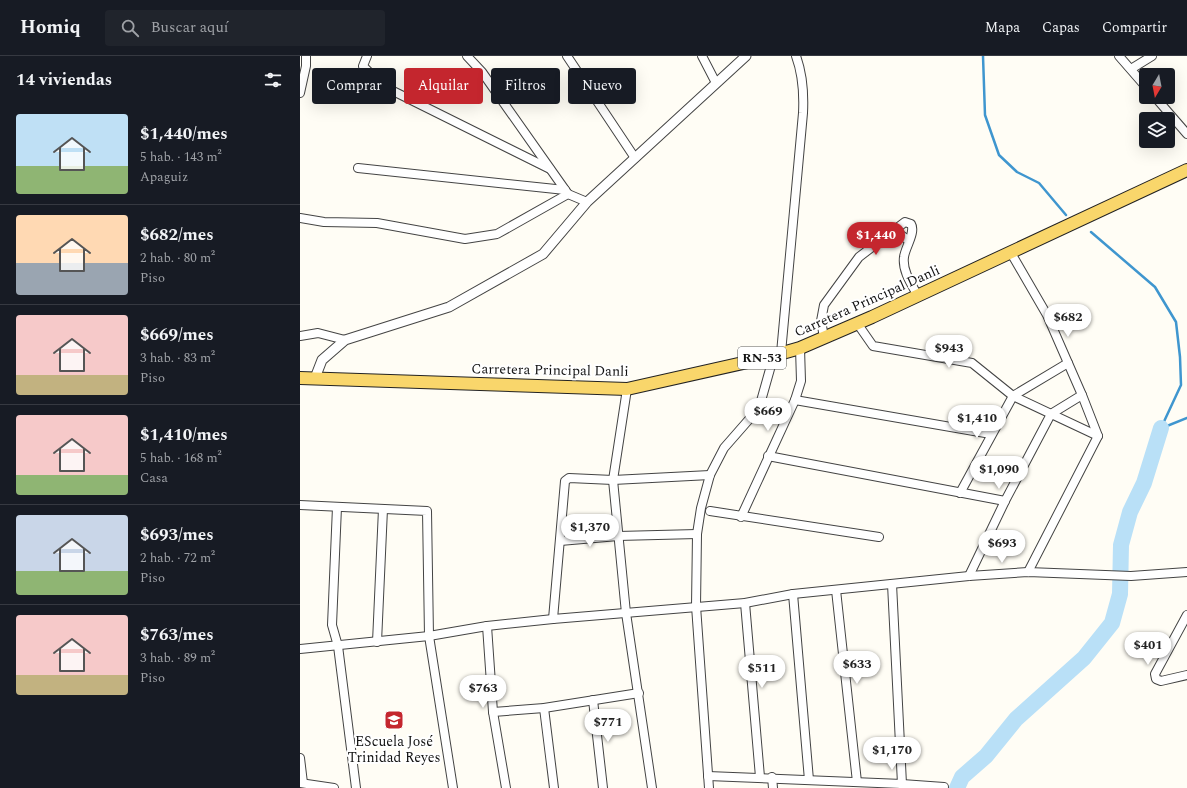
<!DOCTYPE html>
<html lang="es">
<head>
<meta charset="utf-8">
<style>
  body { margin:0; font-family:Spectral,serif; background:#20242c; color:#f1f3f6; height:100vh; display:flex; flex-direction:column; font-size:15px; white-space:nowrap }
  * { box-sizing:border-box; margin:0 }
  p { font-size:13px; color:#9ea1a6 }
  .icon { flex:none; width:22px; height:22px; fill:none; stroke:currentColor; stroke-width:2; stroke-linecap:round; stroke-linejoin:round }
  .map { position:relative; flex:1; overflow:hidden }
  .details { display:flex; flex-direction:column; background:#171b24; width:300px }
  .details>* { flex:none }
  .top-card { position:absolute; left:12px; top:12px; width:380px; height:36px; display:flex; gap:8px }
  .needle { width:26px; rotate:190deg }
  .buttons { position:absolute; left:839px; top:12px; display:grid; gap:8px }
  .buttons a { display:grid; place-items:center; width:36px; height:36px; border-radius:4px; background:#171b24; box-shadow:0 4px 16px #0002; font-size:20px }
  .price { position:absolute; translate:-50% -34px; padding:0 9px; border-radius:14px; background:#fff; color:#222; font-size:13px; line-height:26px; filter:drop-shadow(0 1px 2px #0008) }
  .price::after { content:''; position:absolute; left:50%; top:24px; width:12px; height:9px; margin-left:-6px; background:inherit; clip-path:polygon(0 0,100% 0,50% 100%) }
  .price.selected { background:#c4262e; color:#fff }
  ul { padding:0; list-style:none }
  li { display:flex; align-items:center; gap:12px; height:100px; padding:0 16px }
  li+li { border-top:1px solid #363941 }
  li span { display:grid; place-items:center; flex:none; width:112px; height:80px; border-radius:4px; color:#555 }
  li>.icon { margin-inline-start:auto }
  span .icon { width:48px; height:48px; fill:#fffc; stroke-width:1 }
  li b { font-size:17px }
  h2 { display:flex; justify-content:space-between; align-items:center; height:48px; padding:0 16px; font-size:17px }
  .tag { padding:0 14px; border-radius:4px; background:#171b24; box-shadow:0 4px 16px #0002; font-size:14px; line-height:36px }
  .tag.selected { background:#c4262e; color:#fff }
  header { display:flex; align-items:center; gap:24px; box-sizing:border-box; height:56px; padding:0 20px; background:#171b24; border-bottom:1px solid #363941 }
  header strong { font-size:19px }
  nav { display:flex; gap:22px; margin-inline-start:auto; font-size:14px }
  .search { width:280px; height:36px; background:#20242c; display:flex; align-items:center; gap:10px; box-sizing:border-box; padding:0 14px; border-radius:4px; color:#9ea1a6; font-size:15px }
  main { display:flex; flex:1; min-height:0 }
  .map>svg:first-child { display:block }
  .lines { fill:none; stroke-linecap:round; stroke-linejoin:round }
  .stream { stroke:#3f96cf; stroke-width:2.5 }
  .river { stroke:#b9e0f7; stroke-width:16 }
  .minor-casing { stroke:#444; stroke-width:10 }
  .tertiary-casing { stroke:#444; stroke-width:11 }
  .primary-casing { stroke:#222; stroke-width:14 }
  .minor { stroke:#fff; stroke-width:8 }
  .tertiary { stroke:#fff; stroke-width:9 }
  .primary { stroke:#f9d66b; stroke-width:12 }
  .labels { text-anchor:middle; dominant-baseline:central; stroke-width:4; stroke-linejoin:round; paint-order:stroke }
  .shield { fill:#fff; stroke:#585858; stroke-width:1 }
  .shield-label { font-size:13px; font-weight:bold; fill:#111 }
  .street-label { font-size:14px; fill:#111; stroke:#fff }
  .poi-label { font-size:14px; fill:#111; stroke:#fff }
</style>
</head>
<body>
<header>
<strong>Homiq</strong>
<div class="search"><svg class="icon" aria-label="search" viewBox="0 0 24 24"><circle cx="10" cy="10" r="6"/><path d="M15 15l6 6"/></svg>Buscar aquí</div>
<nav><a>Mapa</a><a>Capas</a><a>Compartir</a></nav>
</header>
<main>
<section class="details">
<h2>14 viviendas<svg class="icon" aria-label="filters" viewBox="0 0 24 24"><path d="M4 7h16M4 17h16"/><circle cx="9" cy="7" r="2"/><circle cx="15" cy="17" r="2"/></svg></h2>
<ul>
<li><span style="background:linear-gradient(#bfe0f5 65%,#8fb573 0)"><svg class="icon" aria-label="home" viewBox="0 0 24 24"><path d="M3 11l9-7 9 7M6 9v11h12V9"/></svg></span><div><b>$1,440/mes</b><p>5 hab. · 143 m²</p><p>Apaguiz</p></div></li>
<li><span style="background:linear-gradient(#ffd9b3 60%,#9aa5b1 0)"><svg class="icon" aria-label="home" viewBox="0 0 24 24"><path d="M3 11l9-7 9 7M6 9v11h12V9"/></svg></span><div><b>$682/mes</b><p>2 hab. · 80 m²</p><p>Piso</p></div></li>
<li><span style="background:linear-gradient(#f6c9c9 75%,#c2b280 0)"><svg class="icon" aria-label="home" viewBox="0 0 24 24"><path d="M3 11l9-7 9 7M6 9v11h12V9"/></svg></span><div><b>$669/mes</b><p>3 hab. · 83 m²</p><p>Piso</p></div></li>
<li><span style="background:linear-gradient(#f6c9c9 75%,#8fb573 0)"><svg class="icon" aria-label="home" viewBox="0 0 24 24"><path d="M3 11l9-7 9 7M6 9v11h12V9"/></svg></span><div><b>$1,410/mes</b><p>5 hab. · 168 m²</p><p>Casa</p></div></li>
<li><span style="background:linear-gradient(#c9d6e8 70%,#8fb573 0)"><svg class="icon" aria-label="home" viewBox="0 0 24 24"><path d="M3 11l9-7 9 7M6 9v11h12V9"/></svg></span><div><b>$693/mes</b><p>2 hab. · 72 m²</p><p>Piso</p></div></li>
<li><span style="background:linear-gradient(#f6c9c9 75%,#c2b280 0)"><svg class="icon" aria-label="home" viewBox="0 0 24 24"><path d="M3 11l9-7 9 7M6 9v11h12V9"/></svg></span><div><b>$763/mes</b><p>3 hab. · 89 m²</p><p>Piso</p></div></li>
</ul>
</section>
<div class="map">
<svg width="887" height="732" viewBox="0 0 887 732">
  <rect width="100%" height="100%" fill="#fffdf5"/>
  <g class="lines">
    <g class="stream">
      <path d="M683 0 685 59 699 99 717 116 739 127 766 159"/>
      <path d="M791 176 855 231 876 266 880 301 881 329 861 372"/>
      <path d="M862 372 887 362"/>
    </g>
    <path class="river" d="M657 732 662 721 686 700 716 663 784 602 812 567 820 538 821 489 830 456 844 427 861 372"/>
    <g class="minor-casing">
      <g id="minor">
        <path d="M67 0 63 10 83 30 250 113"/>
        <path d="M167 0 182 16 268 138 287 146"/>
        <path d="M267 0 335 102"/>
        <path d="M402 0 416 27"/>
        <path d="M819 0 846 31"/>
        <path d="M831 13 852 0"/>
        <path d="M0 37 6 10V0"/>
        <path d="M855 41 887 78"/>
        <path d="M58 112 265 134"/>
        <path d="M0 162 24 166 77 167 165 183 197 178 268 138"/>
        <path d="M594 174 608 184"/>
        <path d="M557 267 573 290 672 307 713 340 798 380"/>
        <path d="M0 280 18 277 45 284"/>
        <path d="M524 281 521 265 524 249 559 201 605 166 611 168C616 176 605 192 604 201 602 215 612 229 618 240"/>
        <path d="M481 297 503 57C504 37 503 19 496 0"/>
        <path d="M327 333 313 424 326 557 352 732"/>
        <path d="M495 344 691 378"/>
        <path d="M468 400 705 445"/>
        <path d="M660 437 713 340 768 307 747 259 711 197"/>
        <path d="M0 449 127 455 129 580 153 732"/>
        <path d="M37 451 32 569 38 590 56 732"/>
        <path d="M410 455 579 481"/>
        <path d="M441 461 495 344 501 325 500 292"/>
        <path d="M260 485 318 480 397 478"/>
        <path d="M728 516 798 380 782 339"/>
        <path d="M669 520 705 445 751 358 782 339 768 307"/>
        <path d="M536 534 557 726"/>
        <path d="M493 538 509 724"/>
        <path d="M445 547 460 721"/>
        <path d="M887 559 855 618 856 623 861 625 887 619"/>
        <path d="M253 563 265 425 269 422 313 424 410 419"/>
        <path d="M187 570 193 656 206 732"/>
        <path d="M77 586 83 453"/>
        <path d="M0 593 129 580 187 570 253 563 445 547 493 538 669 520 728 516 831 520 887 516"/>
        <path d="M293 644 303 732"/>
        <path d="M244 652 254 732"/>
        <path d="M193 656 244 652 339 637"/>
        <path d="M0 702 3 727"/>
        <path d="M408 720 602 728 592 528"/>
        <path d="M472 721 473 732"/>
        <path d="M0 727 34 732"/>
        <path d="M409 732 396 550 397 478 401 452 410 419 424 392 459 352 474 299"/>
        <path d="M603 732 602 728 644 731"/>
      </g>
    </g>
    <g class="tertiary-casing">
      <path id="tertiary" d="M15 322 22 304 45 284 149 251 243 198 287 146 446 0"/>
    </g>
    <g class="primary-casing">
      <path id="primary" d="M0 322 327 333 465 302 500 292 572 261 887 114"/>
    </g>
    <use href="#minor" class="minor"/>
    <use href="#tertiary" class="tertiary"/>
    <use href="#primary" class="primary"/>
  </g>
  <defs>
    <g id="school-square" transform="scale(1)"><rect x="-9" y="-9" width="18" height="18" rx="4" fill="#c4262e" stroke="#fff"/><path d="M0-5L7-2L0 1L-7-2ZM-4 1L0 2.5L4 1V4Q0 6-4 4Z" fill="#fff"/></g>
  </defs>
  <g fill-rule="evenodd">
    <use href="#school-square" x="94" y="664"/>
  </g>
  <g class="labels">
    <rect class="shield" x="438" y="291" width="48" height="22" rx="3"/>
    <g class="shield-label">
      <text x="462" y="302">RN-53</text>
    </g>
    <g class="street-label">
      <text transform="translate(567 245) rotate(-24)">Carretera Principal Danli</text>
      <text transform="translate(250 314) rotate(1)">Carretera Principal Danli</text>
    </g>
    <g class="poi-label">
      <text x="94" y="685">EScuela José<tspan x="94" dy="16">Trinidad Reyes</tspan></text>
    </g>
  </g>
</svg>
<div class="buttons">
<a><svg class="needle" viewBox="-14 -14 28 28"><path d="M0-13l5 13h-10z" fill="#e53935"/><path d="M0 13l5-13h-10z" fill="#9ea1a6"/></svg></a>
<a><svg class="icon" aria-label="layers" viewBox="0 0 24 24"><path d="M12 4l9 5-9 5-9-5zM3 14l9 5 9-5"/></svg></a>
</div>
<b class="price selected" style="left:576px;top:200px">$1,440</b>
<b class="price" style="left:768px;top:282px">$682</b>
<b class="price" style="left:649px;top:313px">$943</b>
<b class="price" style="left:468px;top:376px">$669</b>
<b class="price" style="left:677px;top:383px">$1,410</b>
<b class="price" style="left:699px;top:434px">$1,090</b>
<b class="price" style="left:290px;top:492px">$1,370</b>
<b class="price" style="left:702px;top:508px">$693</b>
<b class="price" style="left:848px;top:610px">$401</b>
<b class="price" style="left:557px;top:629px">$633</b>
<b class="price" style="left:462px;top:633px">$511</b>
<b class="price" style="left:183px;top:653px">$763</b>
<b class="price" style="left:308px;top:687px">$771</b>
<b class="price" style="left:592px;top:715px">$1,170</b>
<div class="top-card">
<a class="tag">Comprar</a>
<a class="tag selected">Alquilar</a>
<a class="tag">Filtros</a>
<a class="tag">Nuevo</a>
</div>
</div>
</main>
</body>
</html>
